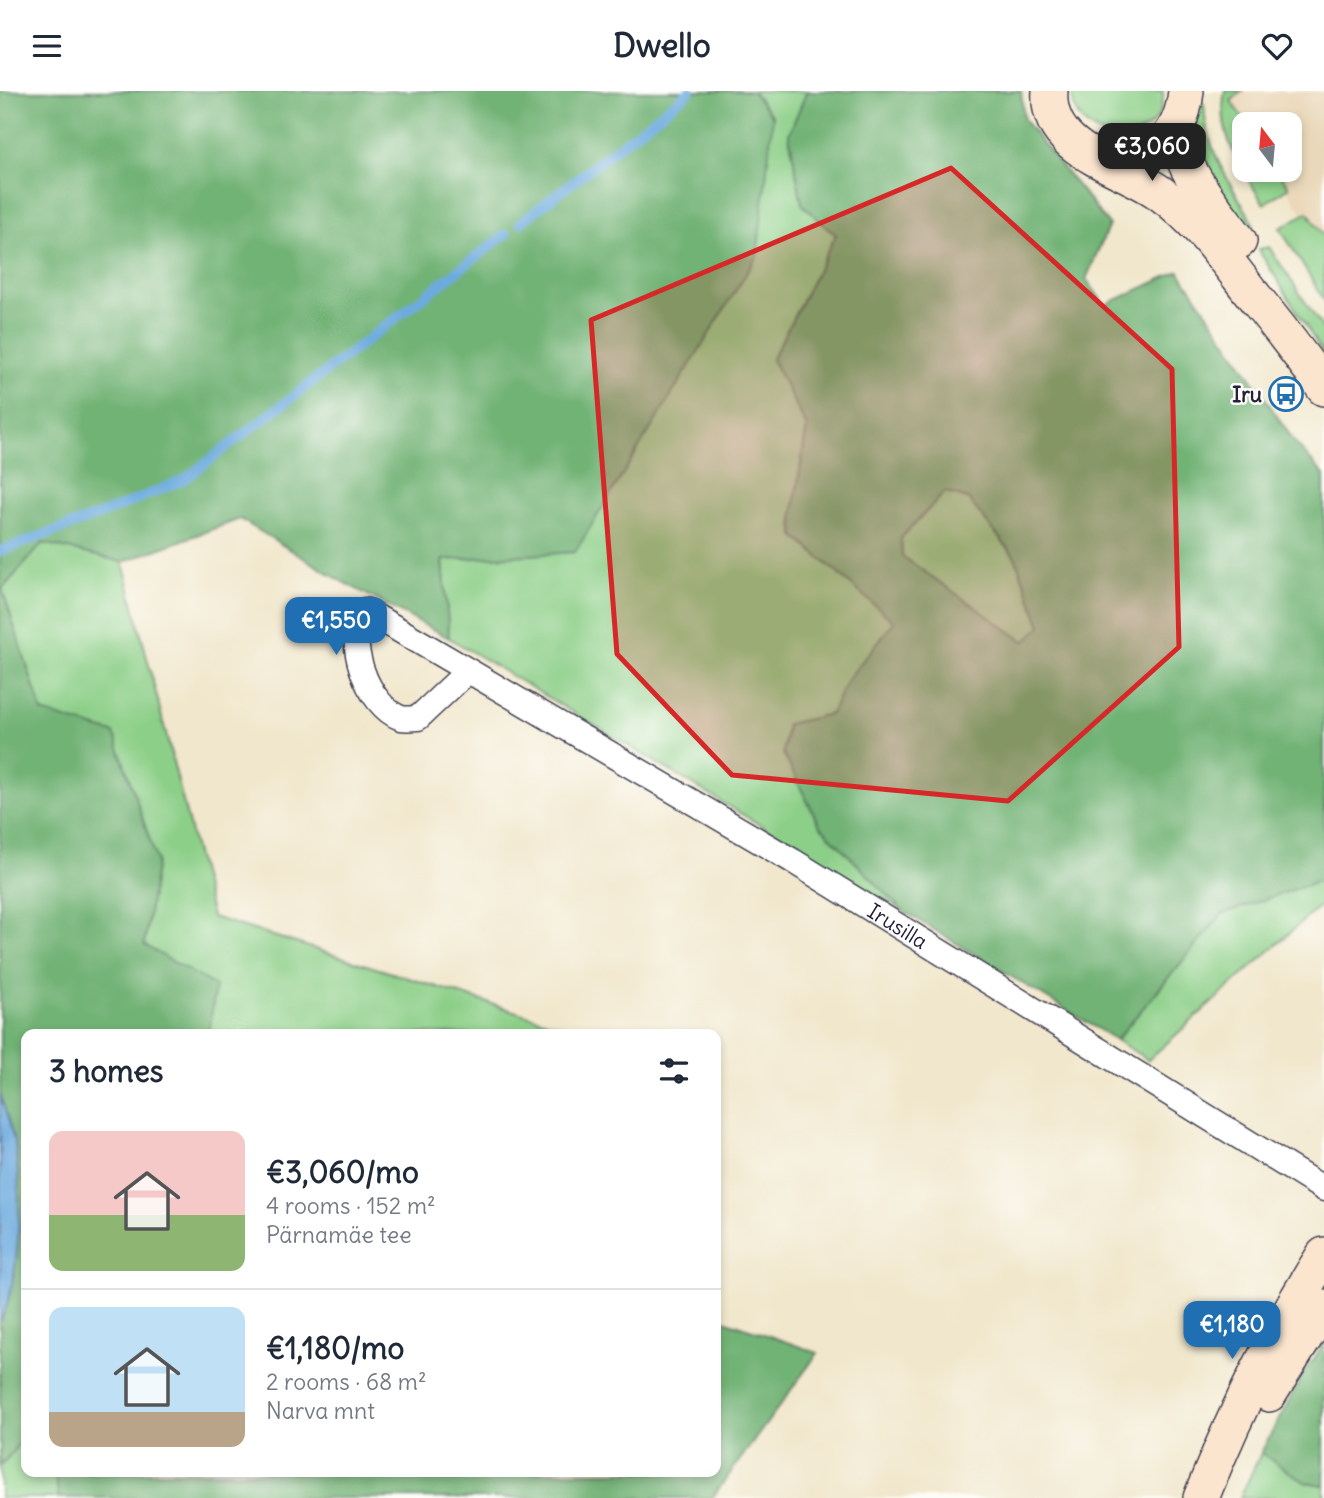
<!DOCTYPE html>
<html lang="en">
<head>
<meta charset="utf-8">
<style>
  body { margin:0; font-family:Delius,sans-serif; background:#f2f2f3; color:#1f2937; height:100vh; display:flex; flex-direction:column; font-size:26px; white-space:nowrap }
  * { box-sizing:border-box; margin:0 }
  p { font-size:23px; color:#747a83 }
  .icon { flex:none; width:38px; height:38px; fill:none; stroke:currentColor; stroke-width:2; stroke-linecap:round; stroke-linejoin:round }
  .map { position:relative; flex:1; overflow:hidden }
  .details { position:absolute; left:21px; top:938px; width:700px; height:448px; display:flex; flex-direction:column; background:#fff; border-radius:14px; box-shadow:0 4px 10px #0003 }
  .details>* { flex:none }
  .needle { width:46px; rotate:344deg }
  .controls { position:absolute; left:1232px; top:21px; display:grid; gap:14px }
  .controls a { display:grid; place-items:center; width:70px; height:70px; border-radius:14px; background:#fff; box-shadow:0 4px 10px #0003; font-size:35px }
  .price { position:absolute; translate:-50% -60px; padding:0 16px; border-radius:14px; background:#1f6fb2; color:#fff; font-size:23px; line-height:46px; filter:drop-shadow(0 2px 4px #0008) }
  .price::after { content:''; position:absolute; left:50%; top:42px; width:21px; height:16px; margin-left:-10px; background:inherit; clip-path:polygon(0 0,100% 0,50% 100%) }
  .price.active { background:#222; color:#fff }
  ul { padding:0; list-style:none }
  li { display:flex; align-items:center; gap:21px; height:175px; padding:0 28px }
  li+li { border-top:2px solid #e0e1e3 }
  li span { display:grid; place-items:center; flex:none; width:196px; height:140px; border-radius:14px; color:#555 }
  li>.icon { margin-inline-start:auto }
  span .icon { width:84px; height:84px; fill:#fffc; stroke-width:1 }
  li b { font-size:30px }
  h2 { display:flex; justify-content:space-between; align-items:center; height:84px; padding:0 28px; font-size:30px }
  header { display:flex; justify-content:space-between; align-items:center; height:91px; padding:0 28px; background:#fff; font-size:32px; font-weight:800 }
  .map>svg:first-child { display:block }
  .built { fill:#ead8ba }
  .green { fill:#8ccf88; stroke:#577862; stroke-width:2 }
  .forest { fill:#71b274; stroke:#4a6a58; stroke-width:2; fill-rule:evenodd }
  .water { fill:#6dabdf; stroke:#48668d; stroke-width:2 }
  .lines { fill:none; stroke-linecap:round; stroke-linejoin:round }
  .stream { stroke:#6dabdf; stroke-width:10 }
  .minor-casing { stroke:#414051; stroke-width:27 }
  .secondary-casing { stroke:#414051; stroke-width:38 }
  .minor { stroke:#fff; stroke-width:24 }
  .secondary { stroke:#fbe5cf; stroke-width:35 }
  .marked { fill:#d62828; fill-opacity:0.2; stroke:#d62828; stroke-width:5; stroke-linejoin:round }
  .labels { text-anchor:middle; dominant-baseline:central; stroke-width:5; stroke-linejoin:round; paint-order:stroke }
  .poi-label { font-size:21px; font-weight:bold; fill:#22223b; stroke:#fdfcf7; text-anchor:end }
  .street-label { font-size:21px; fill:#22223b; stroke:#fdfcf7 }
</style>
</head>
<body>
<header><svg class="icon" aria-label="menu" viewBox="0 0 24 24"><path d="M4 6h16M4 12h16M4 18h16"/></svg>Dwello<svg class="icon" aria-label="heart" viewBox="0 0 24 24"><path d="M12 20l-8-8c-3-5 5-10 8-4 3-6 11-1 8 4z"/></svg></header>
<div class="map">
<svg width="1324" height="1407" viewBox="0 0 1324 1407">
  <rect width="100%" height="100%" fill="#fdfcf7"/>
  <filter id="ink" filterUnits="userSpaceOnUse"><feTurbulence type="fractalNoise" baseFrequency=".0143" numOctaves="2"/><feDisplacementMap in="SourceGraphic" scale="14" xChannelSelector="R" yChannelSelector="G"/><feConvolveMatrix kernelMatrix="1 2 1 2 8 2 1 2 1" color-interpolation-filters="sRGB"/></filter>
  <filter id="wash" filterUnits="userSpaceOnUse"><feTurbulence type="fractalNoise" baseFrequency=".00686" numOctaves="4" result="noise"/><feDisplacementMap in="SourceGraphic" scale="28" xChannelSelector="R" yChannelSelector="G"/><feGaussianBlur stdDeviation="1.57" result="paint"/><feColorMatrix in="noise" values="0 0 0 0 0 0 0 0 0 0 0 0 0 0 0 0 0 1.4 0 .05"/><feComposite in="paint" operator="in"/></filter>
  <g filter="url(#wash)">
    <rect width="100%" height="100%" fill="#f1e7cc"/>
    <path class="built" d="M1230 0H1324V153L1273 79H1290V33H1244L1229 13Z"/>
    <g class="green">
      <path d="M752 0H807L789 43 802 113 836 144 772 268 807 336 793 423 794 445 895 531 847 589 831 623 787 633 783 662 820 735 903 820 449 547 443 469 575 461 773 26Z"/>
      <path d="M1072 0H1163C1167 60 1072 61 1072 0Z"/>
      <path d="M1225 0H1242L1231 10 1247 33H1244V79H1278L1289 96 1264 113C1242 79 1216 43 1225 0Z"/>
      <path d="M1199 10 1204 13C1205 56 1228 90 1250 126L1254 135 1247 140 1199 65 1193 41Z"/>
      <path d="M1308 121 1324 145V209L1280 137Z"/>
      <path d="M1269 156 1324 239V264L1258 158Z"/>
      <path d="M945 401 968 408 1015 466 1041 536 1025 551 902 465 901 447Z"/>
      <path d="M43 452 123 471 212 826 588 943H209L214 895 144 854 157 769 42 621 2 498Z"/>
      <path d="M1324 788V811L1148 969 1116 949 1222 823Z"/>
      <path d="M26 1344V1381H54L59 1407H0V1376Z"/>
      <path d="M1261 1362 1305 1391 1324 1394V1407H1240Z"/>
    </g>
    <g class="forest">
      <path d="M0 0H752L773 26 757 165 575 461 443 469 449 547 341 490 240 428 123 471 43 452 2 498 42 621 114 642 157 770 144 854 215 895 209 943H26V1344L0 1376V1232L14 1183 18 1118 16 1059 0 1003Z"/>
      <path d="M807 0H1021L1024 29 1109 134 1086 188 1105 214 1179 180 1296 353 1324 384V788L1222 823 1116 949 903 820 820 735 783 662 787 633 831 623 847 589 894 531 795 445 793 423 807 336 772 268 836 144 802 113 789 43ZM945 401 968 408 1015 466 1041 535 1025 551 902 465 901 447Z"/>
      <path d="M716 1226 818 1262 712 1407H59L54 1381H716Z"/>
      <path d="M1324 1253V1394L1305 1391 1261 1362 1303 1283Z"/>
    </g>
    <path class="water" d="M0 1003C5 1022 14 1042 16 1061 22 1111 21 1185 0 1232Z"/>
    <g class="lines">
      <g class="stream">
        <path d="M520 132 690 0"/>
        <path d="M0 460 100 424 185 388 506 143"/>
      </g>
    </g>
  </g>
  <g filter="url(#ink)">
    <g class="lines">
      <g class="minor-casing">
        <g id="minor">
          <path id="s1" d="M468 580 418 627C413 627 406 628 401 627 367 615 343 547 365 519L793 770 1324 1098"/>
        </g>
      </g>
      <g class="secondary-casing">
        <g id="secondary">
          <path d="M1050 0C1045 61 1121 74 1160 102 1198 129 1224 167 1253 204 1277 234 1302 265 1324 297"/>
          <path d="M1175 40C1184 84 1213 115 1239 150"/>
          <path d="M1100 68C1150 73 1181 51 1186 0"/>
          <path d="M1269 1303 1324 1216"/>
          <path d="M1201 1407C1235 1322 1275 1241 1324 1164"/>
        </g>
      </g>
      <use href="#minor" class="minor"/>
      <use href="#secondary" class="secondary"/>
    </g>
  </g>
  <path class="marked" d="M951 77 1172 278 1179 556 1008 710 732 684 617 563 591 229Z"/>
  <defs>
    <g id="bus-ring" transform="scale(1.75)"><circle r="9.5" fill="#fdfcf7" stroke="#1f6fb2" stroke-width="1.5"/><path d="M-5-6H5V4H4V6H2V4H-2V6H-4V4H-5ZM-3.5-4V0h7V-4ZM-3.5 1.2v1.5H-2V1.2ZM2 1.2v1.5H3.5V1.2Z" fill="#1f6fb2"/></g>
  </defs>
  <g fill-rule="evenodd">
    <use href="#bus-ring" x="1286" y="303"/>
  </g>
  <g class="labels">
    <g class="poi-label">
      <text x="1262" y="303">Iru</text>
    </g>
    <g class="street-label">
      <text stroke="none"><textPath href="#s1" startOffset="831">Irusilla</textPath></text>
    </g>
  </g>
</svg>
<div class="controls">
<a><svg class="needle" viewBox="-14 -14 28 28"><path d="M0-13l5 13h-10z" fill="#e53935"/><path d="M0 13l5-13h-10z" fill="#747a83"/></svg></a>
</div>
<b class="price active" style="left:1152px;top:92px">€3,060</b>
<b class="price" style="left:336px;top:566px">€1,550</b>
<b class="price" style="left:1232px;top:1270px">€1,180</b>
<section class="details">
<h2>3 homes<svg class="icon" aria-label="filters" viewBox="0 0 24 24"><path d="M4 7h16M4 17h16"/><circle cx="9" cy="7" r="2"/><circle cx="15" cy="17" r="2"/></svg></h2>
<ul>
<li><span style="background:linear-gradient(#f6c9c9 60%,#8fb573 0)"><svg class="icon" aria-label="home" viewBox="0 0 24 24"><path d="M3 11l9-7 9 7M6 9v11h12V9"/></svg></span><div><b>€3,060/mo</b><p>4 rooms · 152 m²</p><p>Pärnamäe tee</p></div></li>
<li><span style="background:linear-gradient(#bfe0f5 75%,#b9a48a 0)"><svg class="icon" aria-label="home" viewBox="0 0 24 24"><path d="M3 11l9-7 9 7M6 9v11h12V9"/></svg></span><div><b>€1,180/mo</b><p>2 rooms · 68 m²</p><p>Narva mnt</p></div></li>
</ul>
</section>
</div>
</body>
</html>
